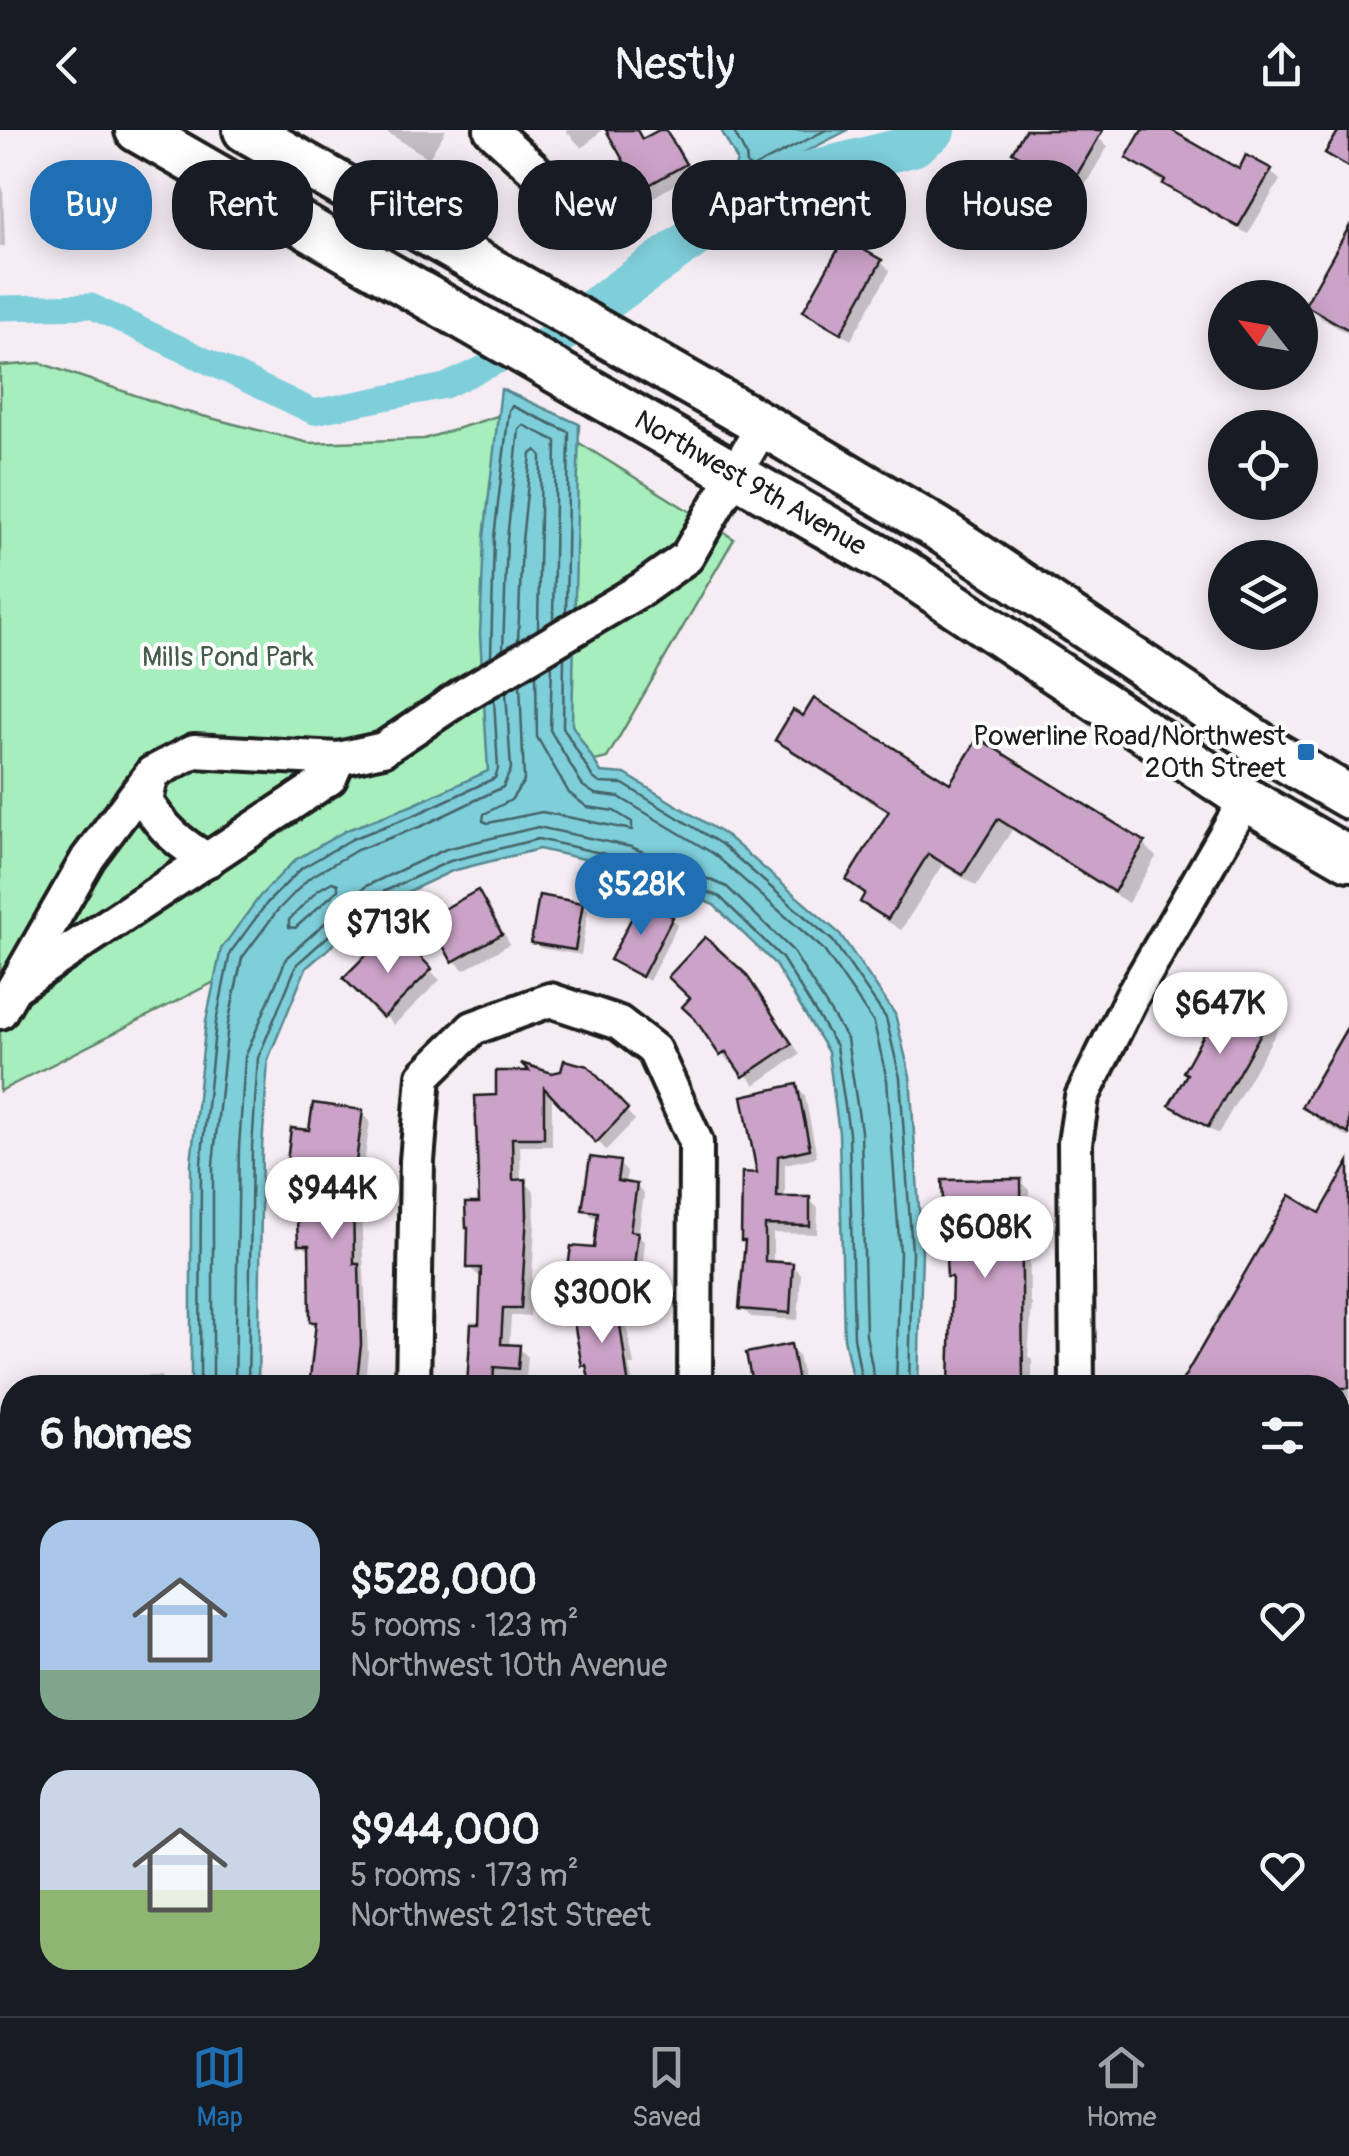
<!DOCTYPE html>
<html lang="en">
<head>
<meta charset="utf-8">
<style>
  body { margin:0; font-family:Pangolin,sans-serif; background:#20242c; color:#f1f3f6; height:100vh; display:flex; flex-direction:column; font-size:38px; white-space:nowrap }
  * { box-sizing:border-box; margin:0 }
  p { font-size:32px; color:#9ea1a6 }
  .icon { flex:none; width:55px; height:55px; fill:none; stroke:currentColor; stroke-width:2; stroke-linecap:round; stroke-linejoin:round }
  .map { position:relative; flex:1; overflow:hidden }
  .panel { position:absolute; left:0px; top:1245px; width:1350px; height:642px; display:flex; flex-direction:column; background:#171b24; border-radius:40px 40px 0 0; box-shadow:0 5px 25px #0003 }
  .panel>* { flex:none }
  .hud { position:absolute; left:30px; top:30px; width:1290px; height:90px; display:flex; gap:20px }
  .needle { width:65px; rotate:301deg }
  .controls { position:absolute; left:1208px; top:150px; display:grid; gap:20px }
  .controls a { display:grid; place-items:center; width:110px; height:110px; border-radius:50%; background:#171b24; box-shadow:0 5px 25px #0003; font-size:50px }
  .price { position:absolute; translate:-50% -85px; padding:0 22px; border-radius:35px; background:#fff; color:#222; font-size:32px; line-height:65px; filter:drop-shadow(0 2px 5px #0008) }
  .price::after { content:''; position:absolute; left:50%; top:60px; width:30px; height:22px; margin-left:-15px; background:inherit; clip-path:polygon(0 0,100% 0,50% 100%) }
  .price.active { background:#1f6fb2; color:#fff }
  ul { padding:0; list-style:none }
  li { display:flex; align-items:center; gap:30px; height:250px; padding:0 40px }
  li span { display:grid; place-items:center; flex:none; width:280px; height:200px; border-radius:30px; color:#555 }
  li>.icon { margin-inline-start:auto }
  span .icon { width:120px; height:120px; fill:#fffc; stroke-width:1 }
  li b { font-size:42px }
  h2 { display:flex; justify-content:space-between; align-items:center; height:120px; padding:0 40px; font-size:42px }
  .chip { padding:0 35px; border-radius:40px; background:#171b24; box-shadow:0 5px 25px #0003; font-size:35px; line-height:90px }
  .chip.active { background:#1f6fb2; color:#fff }
  header { display:flex; justify-content:space-between; align-items:center; height:130px; padding:0 40px; background:#171b24; font-size:45px; font-weight:600 }
  .menu { display:flex; justify-content:space-around; align-items:center; height:140px; border-top:2px solid #363941; background:#171b24; font-size:28px; color:#9ea1a6 }
  .menu a { display:grid; justify-items:center; gap:5px }
  .menu .active { color:#1f6fb2 }
  .map>svg:first-child { display:block }
  .green { fill:#a6efbd; stroke:#61866c; stroke-width:2.5 }
  .water { fill:#7fcfdb; stroke:#57878f; stroke-width:2.5 }
  .shadow { fill:#0003 }
  .lines { fill:none; stroke-linecap:round; stroke-linejoin:round }
  .shore { stroke:#446468; stroke-width:2.5 }
  .canal { stroke:#7fcfdb; stroke-width:25 }
  .river { stroke:#7fcfdb; stroke-width:42 }
  .building { fill:#cba2c8; stroke:#1c1c1c; stroke-width:2.5 }
  .minor-casing { stroke:#1c1c1c; stroke-width:40 }
  .major-casing { stroke:#1c1c1c; stroke-width:50 }
  .minor { stroke:#fff; stroke-width:32 }
  .major { stroke:#fff; stroke-width:42 }
  .poi-dot { fill:#1f6fb2; stroke:#fff; stroke-width:4 }
  .labels { text-anchor:middle; dominant-baseline:central; stroke-width:8; stroke-linejoin:round; paint-order:stroke }
  .street-label { font-size:28px; fill:#1c1c1c; stroke:#fff }
  .park-label { font-size:28px; fill:#455b4c; stroke:#fff }
  .poi-label { font-size:28px; fill:#1c1c1c; stroke:#fff; text-anchor:end }
</style>
</head>
<body>
<header><svg class="icon" aria-label="back" viewBox="0 0 24 24"><path d="M15 5l-7 7 7 7"/></svg>Nestly<svg class="icon" aria-label="share" viewBox="0 0 24 24"><path d="M12 15V3M7 8l5-5 5 5M5 13v7h14v-7"/></svg></header>
<div class="map">
<svg width="1349" height="1886" viewBox="0 0 1349 1886">
  <rect width="100%" height="100%" fill="#f5ecf4"/>
  <filter id="ink" filterUnits="userSpaceOnUse"><feTurbulence type="fractalNoise" baseFrequency=".01" numOctaves="2"/><feDisplacementMap in="SourceGraphic" scale="20" xChannelSelector="R" yChannelSelector="G"/><feConvolveMatrix kernelMatrix="1 2 1 2 8 2 1 2 1" color-interpolation-filters="sRGB"/></filter>
  <g filter="url(#ink)">
    <path class="green" d="M40 233 179 280 309 313 424 309 523 278 734 409 607 628 484 659 228 845 0 961V236Z"/>
    <g class="water">
      <path d="M721 0H848L729 61 737 30Z"/>
      <path d="M501 259 579 294 572 595 601 642 625 644 727 706 840 804 895 884 910 946 922 1122 918 1254 854 1257 844 1208 839 1003 828 922 774 833 714 775 624 738 539 719 452 741 377 776 306 838 268 929 262 1018 258 1257 191 1258V1033L206 891 221 819 260 766 295 730 347 700 413 675 488 641 480 505 484 408Z"/>
    </g>
    <g class="shadow">
      <path d="M383 0H446L429 28Z"/>
      <path d="M565 0H602L582 18Z"/>
      <path d="M609 0H637L645 11 664 0 674 9 693 44 652 68 642 59Z"/>
      <path d="M1028 0H1087L1108 16 1081 62 1025 31 1016 21Z"/>
      <path d="M1145 0H1166L1240 42 1270 41 1280 50 1248 104 1176 63 1129 27Z"/>
      <path d="M0 55 3 58 5 116H0Z"/>
      <path d="M1349 102V204L1321 188 1308 175Z"/>
      <path d="M881 132 890 141 851 210 816 190 806 181Z"/>
      <path d="M803 590 951 656 1144 714 1156 727 1128 773 1012 700 976 756 942 735 901 800 876 784 863 771 866 766 849 750 890 684 791 622 778 609Z"/>
      <path d="M478 763 487 773 510 814 464 840 454 830Z"/>
      <path d="M582 775 588 781 581 825 540 818 534 812Z"/>
      <path d="M672 789 678 794 649 851 613 830Z"/>
      <path d="M705 810 755 857 800 924 755 955 735 931 731 934 722 924Z"/>
      <path d="M402 812 440 850 394 895 347 848 385 829Z"/>
      <path d="M1231 861 1272 884 1281 894 1218 1004 1182 984 1173 974Z"/>
      <path d="M1349 899V1008L1317 989 1304 976Z"/>
      <path d="M586 939 635 990 606 1020 552 963V1016H520L521 1052H525L534 1061 535 1095 530 1186H511L509 1217 519 1218 528 1227 525 1258H473L469 1254 482 1197 483 1146H479L469 1137 499 968 552 946Z"/>
      <path d="M796 957 805 966 817 1027 785 1034V1069L809 1070 818 1078 817 1104 773 1103V1134L792 1135 801 1144 798 1190 751 1187 742 1178 747 1114 743 1110 760 1045Z"/>
      <path d="M362 983 370 991 360 1063 368 1224 364 1258H311L318 1197 313 1191 311 1122 300 1114 314 1091 313 1041 297 1039 289 1031 311 1003Z"/>
      <path d="M619 1034 627 1042 625 1054 636 1056 644 1064 638 1105 645 1112 640 1160 578 1154 570 1146 597 1121 600 1088 593 1087 585 1079Z"/>
      <path d="M1349 1037V1375L1338 1368V1258L1321 1086Z"/>
      <path d="M1020 1051 1029 1060 1030 1171 1032 1174 1028 1226 1032 1230V1258H955L951 1254 954 1152 949 1146Z"/>
      <path d="M616 1176 624 1184 634 1235H629L634 1258H594L589 1240 584 1235Z"/>
      <path d="M790 1217 798 1225 805 1258H755Z"/>
      <path d="M132 1246H161L167 1258H132Z"/>
      <path d="M1338 1376 1349 1383V1464L1338 1458Z"/>
      <path d="M1338 1617 1344 1624 1338 1635Z"/>
      <path d="M1345 1816 1349 1818V1886H1307L1313 1875H1338V1830Z"/>
      <path d="M27 1875H91L98 1882 95 1886H21Z"/>
      <path d="M267 1875H356L375 1886H285Z"/>
      <path d="M634 1875H699L715 1886H650Z"/>
      <path d="M735 1875 754 1886H729Z"/>
      <path d="M848 1875H869L864 1884Z"/>
      <path d="M993 1875H1041L1042 1876 1037 1886H987Z"/>
      <path d="M1122 1875H1194L1188 1886H1116Z"/>
    </g>
    <g class="lines">
      <g class="shore">
        <path d="M733 0 746 25 747 35 752 38 826 0"/>
        <path d="M518 511 522 411 531 324 536 320 541 325 538 499"/>
        <path d="M503 520 507 409 519 299 523 295 556 311 553 490"/>
        <path d="M491 527 494 408 509 280 512 276 569 302 566 483"/>
        <path d="M564 527 563 597 593 648 600 653 623 654 721 714 833 811 886 888 900 948 912 1122 909 1258"/>
        <path d="M552 534 550 600 583 656 595 664 619 667 714 724 823 819 874 893 887 950 900 1122 896 1258"/>
        <path d="M520 553 524 651 511 670 484 684 483 691 488 693 542 682 632 700V692L614 681 587 677 569 663 537 607 536 544"/>
        <path d="M332 752 338 754V760L295 798 289 797V790L318 760Z"/>
        <path d="M200 1258 201 1033 216 892 230 823 267 773 302 738 352 709 417 684 495 648 498 639 494 569"/>
        <path d="M213 1258V1034L228 894 242 828 277 781 309 748 357 720 422 696 503 657 511 639 506 562"/>
        <path d="M235 1258 239 1018 245 927 287 827 366 756 446 719 538 697 631 717 727 757 792 820 847 909 861 1001 866 1205 876 1258"/>
        <path d="M248 1258 252 1018 258 928 297 834 372 767 450 731 538 709 627 729 720 767 782 828 836 916 849 1003 854 1207 863 1258"/>
      </g>
      <path class="canal" d="M0 178 91 176 314 282 445 256 563 201"/>
      <path class="river" d="M563 201 773 51 913 16 934 0"/>
    </g>
    <g class="building">
      <path d="M606 0H637L642 9 659 0H666L686 34 640 60Z"/>
      <path d="M1025 0H1103L1071 55 1012 22Z"/>
      <path d="M1142 0H1171L1239 39 1246 25 1272 39 1238 97 1163 54 1165 50 1126 28Z"/>
      <path d="M1339 0H1349V37L1325 23Z"/>
      <path d="M1349 97V200L1305 175Z"/>
      <path d="M844 109 882 130 841 203 803 181Z"/>
      <path d="M814 568 950 653 978 608 1145 712 1114 762 998 689 963 745 928 724 888 789 860 772 865 763 846 750 889 681 775 610 793 580 803 586Z"/>
      <path d="M478 760 502 804 452 832 428 788Z"/>
      <path d="M539 765 583 773 575 820 531 813Z"/>
      <path d="M641 770 673 787 642 847 610 830Z"/>
      <path d="M705 807 746 844 792 914 743 947 726 922 720 926 695 889 682 877 690 868 668 847Z"/>
      <path d="M402 808 432 839 383 888 343 848 375 816 385 825Z"/>
      <path d="M1230 858 1273 882 1208 997 1169 975 1187 944 1183 942Z"/>
      <path d="M1349 894V1004L1301 977Z"/>
      <path d="M564 930 588 936 628 979 596 1013 544 958V1008H512L513 1050 526 1049 527 1085 521 1178H503L501 1214 520 1215 518 1239 494 1237 493 1257 467 1255 471 1194H479L481 1138H467L468 1098H466L465 1073H479L475 966 496 965V941H529L521 933 552 943 561 941Z"/>
      <path d="M797 954 810 1019 778 1026 777 1067H810V1096L765 1095V1131L793 1133 790 1183 739 1179 745 1111H741L742 1042 757 1043 742 966Z"/>
      <path d="M313 973 363 980 353 1054 354 1134H359L361 1215 356 1258H309L316 1192H310L309 1115H298L297 1089H311L310 1035 287 1032 291 998 309 1000Z"/>
      <path d="M590 1027 620 1031 617 1051 637 1054 630 1101 638 1102 632 1153 567 1146 571 1116 594 1118 598 1082 582 1080Z"/>
      <path d="M1349 1032V1258H1178L1290 1065 1320 1083Z"/>
      <path d="M1021 1049 1023 1257 949 1255 952 1147H947L942 1050Z"/>
      <path d="M617 1173 629 1258H591L586 1235 582 1236 572 1182Z"/>
      <path d="M791 1214 799 1258H753L746 1223Z"/>
    </g>
    <g class="lines">
      <g class="minor-casing">
        <g id="minor">
          <path d="M491 0 563 66 593 87"/>
          <path d="M152 643 146 671C162 698 180 714 208 730"/>
          <path d="M15 857 330 648 338 629"/>
          <path d="M0 882 88 728 152 643 194 621 338 629 383 619 467 563 642 459 687 427 763 295"/>
          <path d="M413 1258 417 1031 424 946 473 898 550 870 619 893 654 920 696 1012 695 1258"/>
          <path d="M1077 1258 1075 1013 1082 967 1131 868 1246 669"/>
          <path d="M3 1586 12 1591"/>
          <path d="M1338 1726 1349 1707"/>
          <path d="M505 1875 524 1886"/>
          <path d="M143 1886 149 1875"/>
          <path d="M910 1886 916 1875"/>
          <path d="M1245 1886 1251 1875"/>
        </g>
      </g>
      <g class="major-casing">
        <g id="major">
          <path id="s1" d="M137 0 905 442 1246 669 1349 729"/>
          <path d="M245 0 763 295 937 398 1275 624 1349 667"/>
        </g>
      </g>
      <use href="#minor" class="minor"/>
      <use href="#major" class="major"/>
    </g>
  </g>
  <rect class="poi-dot" x="1296" y="612" width="20" height="20" rx="5"/>
  <g class="labels">
    <g class="street-label">
      <text stroke="none"><textPath href="#s1" startOffset="708">Northwest 9th Avenue</textPath></text>
    </g>
    <g class="park-label">
      <text x="228" y="527">Mills Pond Park</text>
    </g>
    <g class="poi-label">
      <text x="1286" y="606">Powerline Road/Northwest<tspan x="1286" dy="32">20th Street</tspan></text>
    </g>
  </g>
</svg>
<div class="controls">
<a><svg class="needle" viewBox="-14 -14 28 28"><path d="M0-13l5 13h-10z" fill="#e53935"/><path d="M0 13l5-13h-10z" fill="#9ea1a6"/></svg></a>
<a><svg class="icon" aria-label="locate" viewBox="0 0 24 24"><circle cx="12" cy="12" r="6"/><path d="M12 2v4M12 18v4M2 12h4M18 12h4"/></svg></a>
<a><svg class="icon" aria-label="layers" viewBox="0 0 24 24"><path d="M12 4l9 5-9 5-9-5zM3 14l9 5 9-5"/></svg></a>
</div>
<b class="price active" style="left:641px;top:808px">$528K</b>
<b class="price" style="left:388px;top:846px">$713K</b>
<b class="price" style="left:1220px;top:927px">$647K</b>
<b class="price" style="left:332px;top:1112px">$944K</b>
<b class="price" style="left:985px;top:1151px">$608K</b>
<b class="price" style="left:602px;top:1216px">$300K</b>
<div class="hud">
<a class="chip active">Buy</a>
<a class="chip">Rent</a>
<a class="chip">Filters</a>
<a class="chip">New</a>
<a class="chip">Apartment</a>
<a class="chip">House</a>
</div>
<section class="panel">
<h2>6 homes<svg class="icon" aria-label="filters" viewBox="0 0 24 24"><path d="M4 7h16M4 17h16"/><circle cx="9" cy="7" r="2"/><circle cx="15" cy="17" r="2"/></svg></h2>
<ul>
<li><span style="background:linear-gradient(#a9c7e8 75%,#7fa58c 0)"><svg class="icon" aria-label="home" viewBox="0 0 24 24"><path d="M3 11l9-7 9 7M6 9v11h12V9"/></svg></span><div><b>$528,000</b><p>5 rooms · 123 m²</p><p>Northwest 10th Avenue</p></div><svg class="icon" aria-label="heart" viewBox="0 0 24 24"><path d="M12 20l-8-8c-3-5 5-10 8-4 3-6 11-1 8 4z"/></svg></li>
<li><span style="background:linear-gradient(#c9d6e8 60%,#8fb573 0)"><svg class="icon" aria-label="home" viewBox="0 0 24 24"><path d="M3 11l9-7 9 7M6 9v11h12V9"/></svg></span><div><b>$944,000</b><p>5 rooms · 173 m²</p><p>Northwest 21st Street</p></div><svg class="icon" aria-label="heart" viewBox="0 0 24 24"><path d="M12 20l-8-8c-3-5 5-10 8-4 3-6 11-1 8 4z"/></svg></li>
</ul>
</section>
</div>
<nav class="menu">
<a class="active"><svg class="icon" aria-label="map" viewBox="0 0 24 24"><path d="M3 6l6-2 6 2 6-2v14l-6 2-6-2-6 2zM9 4v14M15 6v14"/></svg>Map</a>
<a><svg class="icon" aria-label="saved" viewBox="0 0 24 24"><path d="M7 4h10v16l-5-4-5 4z"/></svg>Saved</a>
<a><svg class="icon" aria-label="home" viewBox="0 0 24 24"><path d="M3 11l9-7 9 7M6 9v11h12V9"/></svg>Home</a>
</nav>
</body>
</html>
